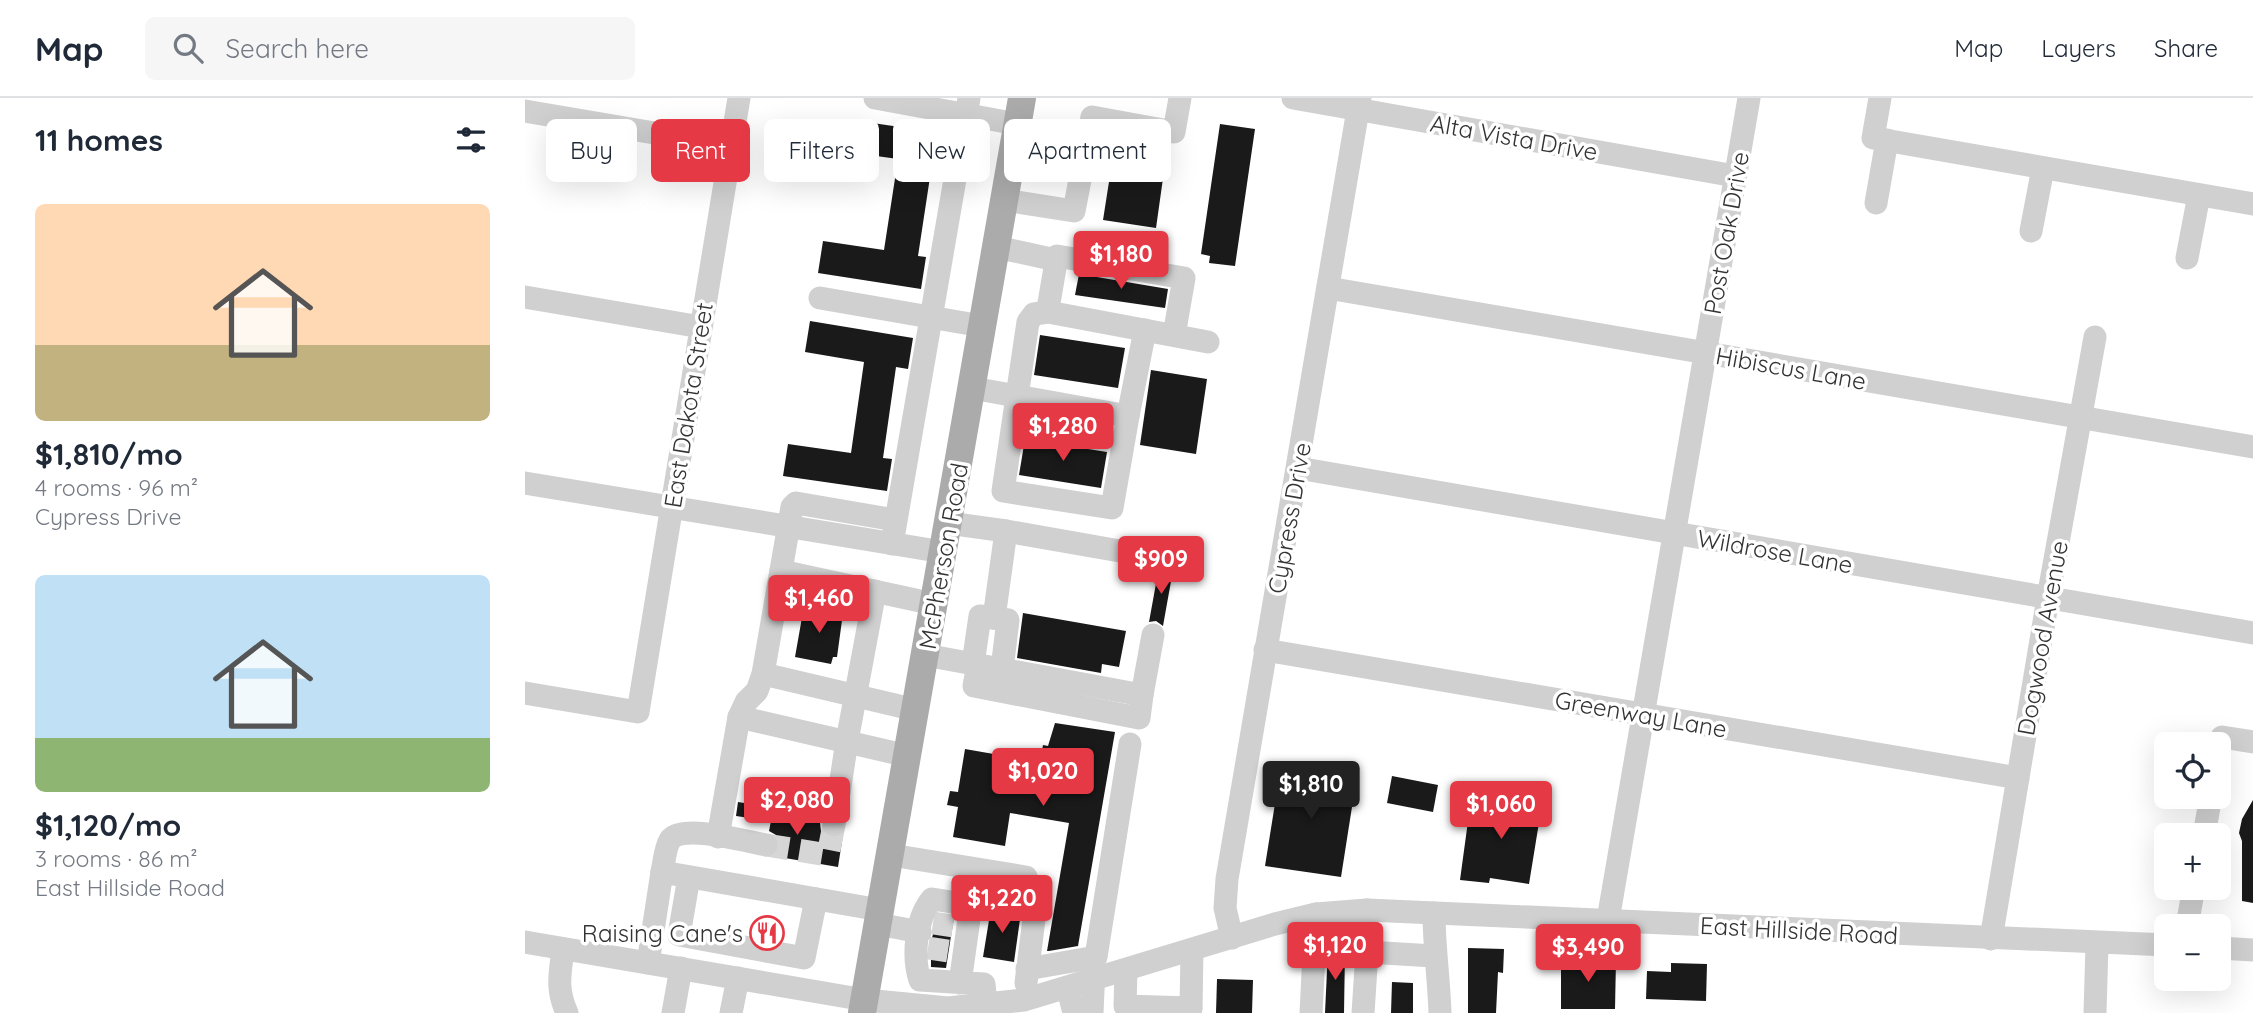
<!DOCTYPE html>
<html lang="en">
<head>
<meta charset="utf-8">
<style>
  body { margin:0; font-family:Quicksand,sans-serif; background:#f6f6f7; color:#1f2937; height:100vh; display:flex; flex-direction:column; font-size:26px; white-space:nowrap }
  * { box-sizing:border-box; margin:0 }
  p { font-size:23px; color:#747a83 }
  .icon { flex:none; width:38px; height:38px; fill:none; stroke:currentColor; stroke-width:2; stroke-linecap:round; stroke-linejoin:round }
  .map { position:relative; flex:1; overflow:hidden }
  .drawer { display:flex; flex-direction:column; background:#fff; width:525px }
  .drawer>* { flex:none }
  .banner { position:absolute; left:21px; top:21px; width:665px; height:63px; display:flex; gap:14px }
  .buttons { position:absolute; left:1629px; top:634px; display:grid; gap:14px }
  .buttons a { display:grid; place-items:center; width:77px; height:77px; border-radius:10px; background:#fff; box-shadow:0 7px 28px #0002; font-size:35px }
  .price { position:absolute; translate:-50% -60px; padding:0 16px; border-radius:7px; background:#e63946; color:#fff; font-size:23px; line-height:46px; filter:drop-shadow(0 2px 4px #0008) }
  .price::after { content:''; position:absolute; left:50%; top:42px; width:21px; height:16px; margin-left:-10px; background:inherit; clip-path:polygon(0 0,100% 0,50% 100%) }
  .price.selected { background:#222; color:#fff }
  ul { padding:0; list-style:none }
  li { display:grid; align-content:center; gap:14px; height:371px; padding:0 35px }
  li span { display:grid; place-items:center; height:217px; border-radius:10px; color:#555 }
  li>.icon { margin-inline-start:auto }
  span .icon { width:126px; height:126px; fill:#fffc; stroke-width:1 }
  li b { font-size:30px }
  h2 { display:flex; justify-content:space-between; align-items:center; height:84px; padding:0 35px; font-size:30px }
  .chip { padding:0 24px; border-radius:10px; background:#fff; box-shadow:0 7px 28px #0002; font-size:24px; line-height:63px }
  .chip.selected { background:#e63946; color:#fff }
  header { display:flex; align-items:center; gap:42px; box-sizing:border-box; height:98px; padding:0 35px; background:#fff; border-bottom:2px solid #e0e1e3 }
  header strong { font-size:33px }
  nav { display:flex; gap:38px; margin-inline-start:auto; font-size:24px }
  .search { width:490px; height:63px; background:#f6f6f7; display:flex; align-items:center; gap:18px; box-sizing:border-box; padding:0 24px; border-radius:10px; color:#747a83; font-size:26px }
  main { display:flex; flex:1; min-height:0 }
  .map>svg:first-child { display:block }
  .building { fill:#1a1a1a }
  .lines { fill:none; stroke-linecap:round; stroke-linejoin:round }
  .minor-tunnel { stroke:#d6d6d6; stroke-width:23; stroke-dasharray:23 11; stroke-linecap:butt }
  .minor { stroke:#d0d0d0; stroke-width:23 }
  .major { stroke:#ababab; stroke-width:28 }
  .labels { text-anchor:middle; dominant-baseline:central; stroke-width:7; stroke-linejoin:round; paint-order:stroke }
  .street-label { font-size:24px; fill:#333; stroke:#fff }
  .poi-label { font-size:24px; fill:#333; stroke:#fff; text-anchor:end }
</style>
</head>
<body>
<header>
<strong>Map</strong>
<div class="search"><svg class="icon" aria-label="search" viewBox="0 0 24 24"><circle cx="10" cy="10" r="6"/><path d="M15 15l6 6"/></svg>Search here</div>
<nav><a>Map</a><a>Layers</a><a>Share</a></nav>
</header>
<main>
<section class="drawer">
<h2>11 homes<svg class="icon" aria-label="filters" viewBox="0 0 24 24"><path d="M4 7h16M4 17h16"/><circle cx="9" cy="7" r="2"/><circle cx="15" cy="17" r="2"/></svg></h2>
<ul>
<li><span style="background:linear-gradient(#ffd9b3 65%,#c2b280 0)"><svg class="icon" aria-label="home" viewBox="0 0 24 24"><path d="M3 11l9-7 9 7M6 9v11h12V9"/></svg></span><div><b>$1,810/mo</b><p>4 rooms · 96 m²</p><p>Cypress Drive</p></div></li>
<li><span style="background:linear-gradient(#bfe0f5 75%,#8fb573 0)"><svg class="icon" aria-label="home" viewBox="0 0 24 24"><path d="M3 11l9-7 9 7M6 9v11h12V9"/></svg></span><div><b>$1,120/mo</b><p>3 rooms · 86 m²</p><p>East Hillside Road</p></div></li>
</ul>
</section>
<div class="map">
<svg width="1728" height="915" viewBox="0 0 1728 915">
  <rect width="100%" height="100%" fill="#fff"/>
  <g class="building">
    <path d="M320 21 423 36 418 68 407 66 393 158 401 159 396 191 293 175 298 143 359 152 373 61 315 53Z"/>
    <path d="M695 26 730 31 710 168 684 165 685 158 676 156Z"/>
    <path d="M589 52 641 59 631 130 578 122Z"/>
    <path d="M554 176 643 191 640 210 550 197Z"/>
    <path d="M285 223 388 240 383 271 371 269 358 360 367 361 362 393 258 378 263 346 326 355 339 264 280 254Z"/>
    <path d="M515 237 600 250 593 290 509 277Z"/>
    <path d="M626 272 682 281 671 356 615 347Z"/>
    <path d="M500 341 582 354 576 390 494 377Z"/>
    <path d="M634 469 648 472 638 528 631 523 624 524Z"/>
    <path d="M279 508 318 515 312 559H308L306 566 270 559Z"/>
    <path d="M498 515 601 533 594 569 577 566 576 575 492 560Z"/>
    <path d="M530 625 590 634 553 848 524 853H522L544 725 485 715 480 748 428 739 433 709 422 707 425 693 433 694 440 651 515 664 518 647 523 648Z"/>
    <path d="M756 668 832 677 816 779 740 768Z"/>
    <path d="M867 678 913 687 908 714 862 705Z"/>
    <path d="M946 701 985 706 986 701 1017 706 1004 786 965 780 964 785 935 782Z"/>
    <path d="M1728 702V805L1717 803V743L1714 735 1717 721Z"/>
    <path d="M213 704 250 710 249 717 295 725 296 733 306 741 318 737 313 769 248 758 255 750 254 743 251 737 244 733 246 723 211 718Z"/>
    <path d="M466 810 496 814 489 864 458 859Z"/>
    <path d="M414 816 429 819 421 870 406 869V843Z"/>
    <path d="M943 850 979 851 978 875 973 874 971 915H943Z"/>
    <path d="M803 852H820L819 915H800Z"/>
    <path d="M1036 861H1091L1090 911H1036Z"/>
    <path d="M1146 865 1182 866 1181 903 1121 901 1122 873 1146 874Z"/>
    <path d="M692 881 728 882 727 915H691Z"/>
    <path d="M867 884 888 885V915H866Z"/>
  </g>
  <g class="lines">
    <g class="minor-tunnel">
      <path d="M241 747 303 757 309 727"/>
      <path d="M408 825 428 828"/>
      <path d="M403 850 423 853"/>
    </g>
    <g class="minor">
      <path d="M350 0 492 26"/>
      <path d="M768 0 1210 78"/>
      <path d="M1355 0 1348 40 1728 106"/>
      <path d="M0 13 206 48"/>
      <path d="M479 102 549 113 567 19 649 34 655 0"/>
      <path d="M1351 105 1362 42"/>
      <path d="M1506 133 1518 70"/>
      <path d="M471 149 531 162"/>
      <path d="M1662 160 1674 97"/>
      <path d="M803 190 1728 349"/>
      <path d="M0 199 176 229"/>
      <path d="M295 200 457 228"/>
      <path d="M524 205 532 158 659 180 651 226"/>
      <path d="M447 290 603 318 587 410 478 393 503 224 509 216 523 214 683 244"/>
      <path d="M603 318 620 232"/>
      <path d="M773 370 1728 535"/>
      <path d="M0 385 418 454"/>
      <path d="M423 425 481 433 469 520"/>
      <path d="M481 433 612 456"/>
      <path d="M367 446 444 0"/>
      <path d="M256 473 409 506"/>
      <path d="M740 552 1493 680"/>
      <path d="M400 557 617 597 628 537"/>
      <path d="M448 566 455 518 483 522 477 571"/>
      <path d="M453 567 449 588 614 620 617 597"/>
      <path d="M238 576 391 612"/>
      <path d="M0 595 113 614 214 0"/>
      <path d="M214 619 221 604 232 593 238 576 267 409 271 405 370 422"/>
      <path d="M1694 653 1697 639 1728 644"/>
      <path d="M309 727 322 643 350 493"/>
      <path d="M1679 737 1686 698"/>
      <path d="M193 739 214 619 383 658"/>
      <path d="M366 757 501 779 511 805 501 885"/>
      <path d="M137 774C139 765 140 750 145 742 156 725 223 744 241 747"/>
      <path d="M164 779 154 837 279 860 291 801"/>
      <path d="M909 815C909 849 914 881 915 915"/>
      <path d="M1083 822 1224 0"/>
      <path d="M353 826 395 834"/>
      <path d="M1662 828 1669 789"/>
      <path d="M707 840 700 810 702 781 835 0"/>
      <path d="M1466 841 1523 500 1570 239"/>
      <path d="M0 844 340 902 423 910 499 902 750 826 791 816 842 812 1642 847"/>
      <path d="M1694 850 1728 852"/>
      <path d="M38 851C35 876 31 891 42 915"/>
      <path d="M842 854 909 858"/>
      <path d="M123 865 137 774 355 812"/>
      <path d="M502 871 571 859 605 646"/>
      <path d="M601 872 600 908 666 910 665 915"/>
      <path d="M435 885 446 807 407 801C391 820 387 858 395 882L459 886 461 906"/>
      <path d="M543 891 549 915"/>
      <path d="M666 910 667 852"/>
      <path d="M148 915 156 870"/>
      <path d="M206 915 213 880"/>
      <path d="M567 915 569 870"/>
      <path d="M786 915 791 816"/>
      <path d="M838 915 842 854V812"/>
      <path d="M1570 915 1572 846"/>
    </g>
    <path class="major" d="M337 915 497 0"/>
  </g>
  <defs>
    <g id="restaurant-ring" transform="scale(1.75)"><circle r="9.5" fill="#fff" stroke="#e63946" stroke-width="1.5"/><path d="M-5-6h1v4h1v-4h1v4h1v-4h1v5L-1.5 .5V6h-2V.5L-5-1ZM5-6V6H3V1.5H1.5Q1.5-4 5-6Z" fill="#e63946"/></g>
  </defs>
  <g fill-rule="evenodd">
    <use href="#restaurant-ring" x="242" y="835"/>
  </g>
  <g class="labels">
    <g class="street-label">
      <text transform="translate(989 39) rotate(10)">Alta Vista Drive</text>
      <text transform="translate(1201 135) rotate(-80)">Post Oak Drive</text>
      <text transform="translate(1266 270) rotate(10)">Hibiscus Lane</text>
      <text transform="translate(163 307) rotate(-81)">East Dakota Street</text>
      <text transform="translate(764 420) rotate(-80)">Cypress Drive</text>
      <text transform="translate(1250 453) rotate(10)">Wildrose Lane</text>
      <text transform="translate(418 458) rotate(-80)">McPherson Road</text>
      <text transform="translate(1517 540) rotate(-80)">Dogwood Avenue</text>
      <text transform="translate(1116 616) rotate(10)">Greenway Lane</text>
      <text transform="translate(1274 832) rotate(3)">East Hillside Road</text>
    </g>
    <g class="poi-label">
      <text x="218" y="835">Raising Cane's</text>
    </g>
  </g>
</svg>
<div class="buttons">
<a><svg class="icon" aria-label="locate" viewBox="0 0 24 24"><circle cx="12" cy="12" r="6"/><path d="M12 2v4M12 18v4M2 12h4M18 12h4"/></svg></a>
<a>+</a>
<a>−</a>
</div>
<b class="price" style="left:596px;top:193px">$1,180</b>
<b class="price" style="left:538px;top:365px">$1,280</b>
<b class="price" style="left:636px;top:498px">$909</b>
<b class="price" style="left:294px;top:537px">$1,460</b>
<b class="price" style="left:518px;top:710px">$1,020</b>
<b class="price selected" style="left:786px;top:723px">$1,810</b>
<b class="price" style="left:272px;top:739px">$2,080</b>
<b class="price" style="left:976px;top:743px">$1,060</b>
<b class="price" style="left:477px;top:837px">$1,220</b>
<b class="price" style="left:810px;top:884px">$1,120</b>
<b class="price" style="left:1063px;top:886px">$3,490</b>
<div class="banner">
<a class="chip">Buy</a>
<a class="chip selected">Rent</a>
<a class="chip">Filters</a>
<a class="chip">New</a>
<a class="chip">Apartment</a>
</div>
</div>
</main>
</body>
</html>
